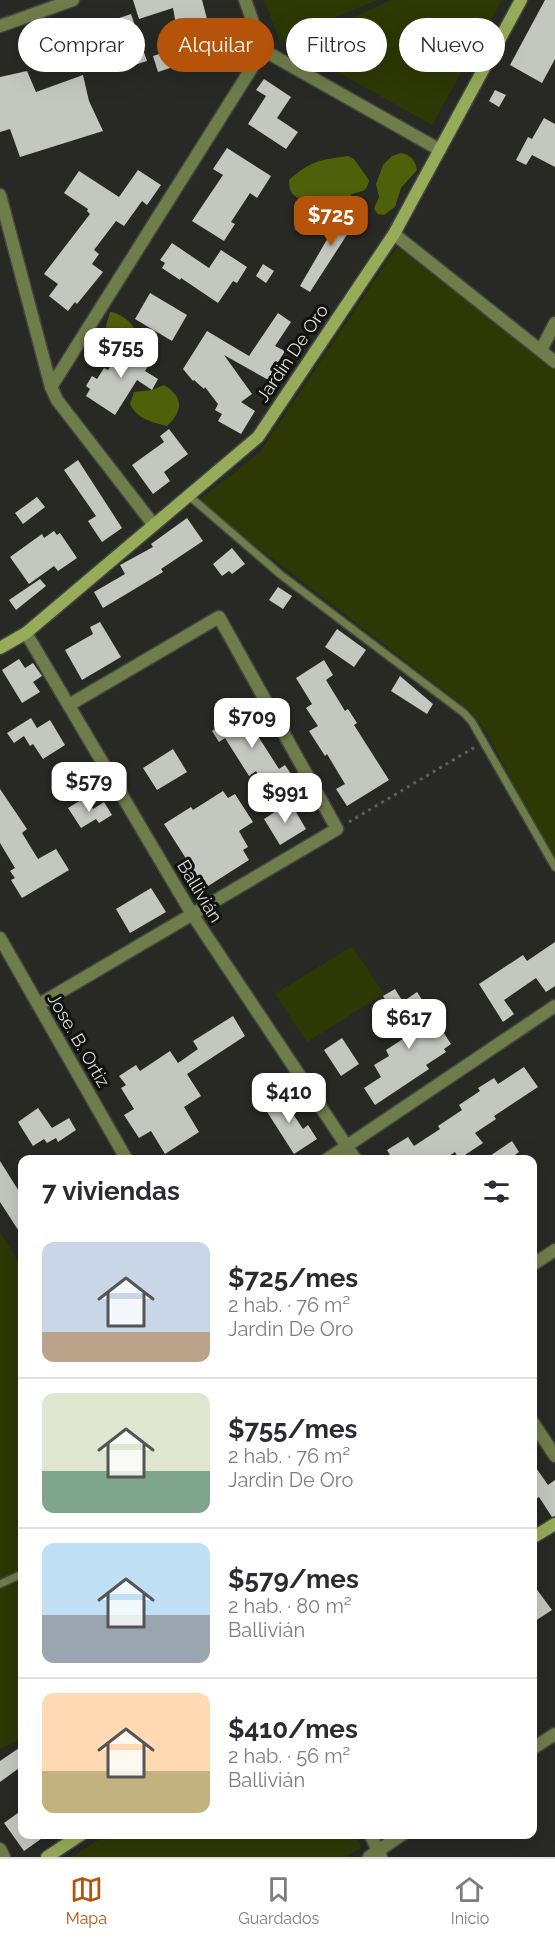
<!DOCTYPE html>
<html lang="es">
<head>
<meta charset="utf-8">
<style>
  body { margin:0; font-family:Raleway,sans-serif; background:#f7f7f7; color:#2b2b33; height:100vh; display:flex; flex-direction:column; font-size:22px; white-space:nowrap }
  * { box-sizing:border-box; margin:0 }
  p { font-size:20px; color:#7c7c81 }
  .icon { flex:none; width:33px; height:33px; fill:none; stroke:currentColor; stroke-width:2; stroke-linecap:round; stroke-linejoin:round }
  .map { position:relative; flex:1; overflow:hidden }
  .sheet { position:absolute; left:18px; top:1155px; width:519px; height:684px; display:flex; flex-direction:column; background:#fff; border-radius:12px; box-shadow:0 6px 24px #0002 }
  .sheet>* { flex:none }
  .guide { position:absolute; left:18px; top:18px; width:519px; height:54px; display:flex; gap:12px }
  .price { position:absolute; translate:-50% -51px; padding:0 14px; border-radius:12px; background:#fff; color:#222; font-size:20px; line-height:39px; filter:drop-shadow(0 2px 3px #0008) }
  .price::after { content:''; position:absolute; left:50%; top:36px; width:18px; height:14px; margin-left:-9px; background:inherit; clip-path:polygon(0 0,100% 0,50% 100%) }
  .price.on { background:#b45309; color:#fff }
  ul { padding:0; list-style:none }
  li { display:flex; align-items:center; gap:18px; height:150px; padding:0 24px }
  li+li { border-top:2px solid #e1e1e2 }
  li span { display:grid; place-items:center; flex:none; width:168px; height:120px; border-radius:12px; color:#555 }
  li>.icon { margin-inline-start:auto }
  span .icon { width:72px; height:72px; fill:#fffc; stroke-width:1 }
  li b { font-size:26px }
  h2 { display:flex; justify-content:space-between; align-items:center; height:72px; padding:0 24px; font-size:26px }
  .chip { padding:0 21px; border-radius:27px; background:#fff; box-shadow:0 6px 24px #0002; font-size:21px; line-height:54px }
  .chip.on { background:#b45309; color:#fff }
  .dock { display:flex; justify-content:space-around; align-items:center; height:84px; border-top:2px solid #e1e1e2; background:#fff; font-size:16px; color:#7c7c81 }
  .dock a { display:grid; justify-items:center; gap:3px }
  .dock .on { color:#b45309 }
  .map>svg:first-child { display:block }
  .green { fill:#2d3805 }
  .forest { fill:#4f600b }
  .building { fill:#c4c7bf }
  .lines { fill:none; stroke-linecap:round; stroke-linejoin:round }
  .lane-casing { stroke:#444541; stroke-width:10 }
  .street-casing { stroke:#444541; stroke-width:15 }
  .secondary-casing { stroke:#444541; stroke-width:15 }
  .path { stroke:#5e5f5a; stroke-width:3; stroke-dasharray:3 4.5; stroke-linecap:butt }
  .lane { stroke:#6f7d4a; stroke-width:7 }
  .street { stroke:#6f7d4a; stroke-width:12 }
  .secondary { stroke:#96ac59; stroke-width:12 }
  .labels { text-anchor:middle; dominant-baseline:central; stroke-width:6; stroke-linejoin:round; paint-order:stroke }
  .street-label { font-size:18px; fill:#dadbd7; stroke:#11120f }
</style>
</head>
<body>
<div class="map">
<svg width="555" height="1857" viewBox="0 0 555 1857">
  <rect width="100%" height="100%" fill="#282924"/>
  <g class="green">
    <path d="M264 0H377L280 41Z"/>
    <path d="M391 0H502L432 125 291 46Z"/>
    <path d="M397 247 555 368V866L489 736 469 710 198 501 260 452Z"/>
    <path d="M352 946 384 994 307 1042 275 994Z"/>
    <path d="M0 1231 22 1268V1739L0 1749Z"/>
    <path d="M106 1835H355L362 1847 346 1857H72Z"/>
  </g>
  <g class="forest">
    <path d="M401 153C411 155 416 161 417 170L401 188 395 207 384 215 378 214 374 209 379 197 376 184 383 165 392 156Z"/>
    <path d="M348 156 354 159 369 180C367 192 362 191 352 194L349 199C350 214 337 227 324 233L319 230 320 223 316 219 301 231 294 230 303 205 301 199C291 196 289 189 289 180 311 160 321 160 348 156Z"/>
    <path d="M110 312C121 313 145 329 131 342 128 344 110 351 104 355L101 354V347L107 340 106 326Z"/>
    <path d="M164 385C184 397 183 411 167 426 152 422 137 419 130 404L134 392 152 390Z"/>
  </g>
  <g class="building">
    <path d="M133 0H202L210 30 193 35 200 58 158 72 153 56 180 47 173 8 139 19Z"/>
    <path d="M545 0H555V59L542 83 510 65Z"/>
    <path d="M131 14 147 61 131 66 126 50 95 61 84 30Z"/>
    <path d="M27 71 36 92 83 75 89 101 103 131 20 157 10 129 0 132V77Z"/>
    <path d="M264 79 291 97 277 118 298 132 286 149 248 124 266 96 256 90Z"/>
    <path d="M495 90 506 95 499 107 489 101Z"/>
    <path d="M544 118 555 124V167L532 155 526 165 516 160 528 137 532 139Z"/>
    <path d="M227 148 271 176 257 198 250 193 231 222 235 224 224 241 192 221 223 175 213 169Z"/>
    <path d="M138 170 161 185 147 205 142 201 124 226 116 221 94 250 99 254 92 264 103 272 77 304 75 302 68 311 49 296 58 284 44 274 90 214 87 211 88 209 64 193 79 171 119 197Z"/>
    <path d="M349 205 361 213 310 292 300 286 329 236Z"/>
    <path d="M172 243 209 268 221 250 247 267 237 283 233 281 218 303 181 278 180 280 162 268 165 263 160 260Z"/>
    <path d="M263 264 274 271 266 283 256 276Z"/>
    <path d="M150 293 187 315 172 341 135 319Z"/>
    <path d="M278 313 291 322 275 346 285 351 273 370 278 373 272 382 224 355 252 394 241 402 255 411 241 434 218 421 222 414 215 410 218 404 205 387 204 389 194 380 193 381 183 369 207 331 249 356Z"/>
    <path d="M126 342 153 358 145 371 158 379 152 390 137 380 115 415 86 396 90 389 86 386 92 376 97 379 104 368 108 370Z"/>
    <path d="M169 429 188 454 164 472 170 481 153 494 132 465 164 442 160 436Z"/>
    <path d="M78 460 122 528 102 542 88 521 96 516 64 470Z"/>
    <path d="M37 497 45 507 23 524 15 513Z"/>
    <path d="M187 518 203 541 161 569 163 572 103 608 94 592 125 574 120 565 153 547 151 544Z"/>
    <path d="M54 531 57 535 60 533 77 558 58 571 54 566 29 584 10 557 42 534 44 538Z"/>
    <path d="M232 548 245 564 232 574 229 571 222 576 213 564Z"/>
    <path d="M40 579 46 586 16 610 9 600Z"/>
    <path d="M278 587 292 596 283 609 269 600Z"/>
    <path d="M100 622 121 657 82 680 65 650 93 634 90 627Z"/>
    <path d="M337 629 366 650 354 667 325 647Z"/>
    <path d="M19 659 25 668 33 663 42 676 33 682 40 692 22 703 2 670Z"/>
    <path d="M324 660 333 675 326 680 345 711 348 709 357 723 354 725 389 780 347 806 336 789 345 784 327 754 325 756 309 731 318 726 306 708 312 704 296 678Z"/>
    <path d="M400 676 433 704 427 714 391 691Z"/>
    <path d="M247 706 262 730 256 733 279 769 285 765 295 780 277 791 271 782 265 786 256 771 249 776 225 738 219 742 212 731 218 727 217 724Z"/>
    <path d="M31 718 37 728 50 720 65 745 43 759 33 744 30 746 24 736 14 743 7 733Z"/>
    <path d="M173 749 187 772 157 790 143 768Z"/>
    <path d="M0 789 27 829 22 833 38 859 56 849 69 870 22 898 11 880 15 878 10 871 15 868 0 843Z"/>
    <path d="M223 791 228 798 235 794 253 822 239 831 248 847 243 850 249 860 205 888 199 878 193 882 186 872 192 868 164 824 191 807 193 810Z"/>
    <path d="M86 797 93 809 104 802 112 815 99 823 96 819 81 828 68 808Z"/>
    <path d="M290 802 306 829 280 845 264 819Z"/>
    <path d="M151 888 166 912 130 933 116 909Z"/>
    <path d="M555 942V986L546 992 536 978 504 1000 514 1014 503 1022 479 984 523 955 527 961Z"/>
    <path d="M395 989 403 1002 391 1009 383 996Z"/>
    <path d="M417 992 451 1044 444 1049 446 1052 426 1065 429 1069 375 1105 364 1088 381 1077 374 1065 389 1056 386 1050 412 1033 395 1007Z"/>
    <path d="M233 1016 245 1036 187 1074 201 1096 184 1107 199 1132 165 1154 151 1131 139 1138 124 1115 134 1109 121 1088 126 1085 119 1076 136 1065 140 1071 170 1051 178 1063 198 1049 193 1041Z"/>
    <path d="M342 1038 359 1064 341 1076 324 1050Z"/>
    <path d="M524 1067 538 1087 494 1116 496 1119 475 1133 483 1143 459 1159 455 1152 443 1160H393L387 1150 408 1137 414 1146 440 1129 438 1126 462 1110 459 1105 480 1091 478 1088 494 1078 498 1084Z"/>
    <path d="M279 1093 303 1129 308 1125 317 1139 294 1154 262 1104Z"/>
    <path d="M38 1108 52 1128 69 1118 76 1130 58 1142 56 1138 47 1143 44 1139 33 1146 18 1122Z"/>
    <path d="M512 1141 519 1152 508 1160H484Z"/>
    <path d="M0 1161 22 1196V1236L0 1202Z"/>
    <path d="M532 1462 548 1485 555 1480V1516L552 1517 539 1497 532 1501Z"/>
    <path d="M532 1583 552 1610 532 1623Z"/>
    <path d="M22 1746V1766L0 1782V1761Z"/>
    <path d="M22 1810V1834H48L24 1851 4 1823Z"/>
  </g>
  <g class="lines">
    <g class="lane-casing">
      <g id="lane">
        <path d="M188 495 281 575 464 713 472 722 555 867"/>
        <path d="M0 1584 22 1574"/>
      </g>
    </g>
    <g class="street-casing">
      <g id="street">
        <path d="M245 0 263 50 440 150"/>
        <path d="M0 26 73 0"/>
        <path d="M0 195 51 387 57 400 153 524"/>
        <path d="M394 234 555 362"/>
        <path d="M541 350 555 323"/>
        <path d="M51 387 263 50"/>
        <path d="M26 633 192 914 356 1160"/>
        <path d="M0 938 127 1160"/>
        <path d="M38 1005 337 829 219 617 69 705"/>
        <path d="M326 1160 555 1006"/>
        <path d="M532 1265 555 1250"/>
        <path d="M532 1421 555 1456"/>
        <path d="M532 1749 555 1734"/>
        <path d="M370 1834 381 1857"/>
        <path d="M0 1849 4 1857"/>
        <path d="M369 1857 403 1834"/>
      </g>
    </g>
    <g class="secondary-casing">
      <g id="secondary">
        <path d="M0 648 26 633 258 437 394 234 521 0"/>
        <path d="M532 1538 555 1524"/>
        <path d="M47 1857 82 1834"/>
      </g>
    </g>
    <path class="path" d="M349 822 475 747"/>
    <use href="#lane" class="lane"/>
    <use href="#street" class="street"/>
    <use href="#secondary" class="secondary"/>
  </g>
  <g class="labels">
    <g class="street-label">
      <text transform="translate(292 353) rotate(-56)">Jardin De Oro</text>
      <text transform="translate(200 891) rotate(59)">Ballivián</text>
      <text transform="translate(79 1040) rotate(60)">Jose. B. Ortiz</text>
    </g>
  </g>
</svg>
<b class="price on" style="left:331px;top:247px">$725</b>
<b class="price" style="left:121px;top:379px">$755</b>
<b class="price" style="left:252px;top:749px">$709</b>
<b class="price" style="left:89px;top:813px">$579</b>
<b class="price" style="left:285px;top:824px">$991</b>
<b class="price" style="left:409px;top:1050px">$617</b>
<b class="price" style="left:289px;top:1124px">$410</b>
<div class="guide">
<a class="chip">Comprar</a>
<a class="chip on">Alquilar</a>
<a class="chip">Filtros</a>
<a class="chip">Nuevo</a>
</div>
<section class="sheet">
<h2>7 viviendas<svg class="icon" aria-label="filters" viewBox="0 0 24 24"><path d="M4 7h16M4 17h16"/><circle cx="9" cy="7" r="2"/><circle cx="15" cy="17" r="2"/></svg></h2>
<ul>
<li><span style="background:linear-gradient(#c9d6e8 75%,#b9a48a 0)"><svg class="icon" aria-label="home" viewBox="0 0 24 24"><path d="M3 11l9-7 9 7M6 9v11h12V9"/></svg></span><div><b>$725/mes</b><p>2 hab. · 76 m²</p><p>Jardin De Oro</p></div></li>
<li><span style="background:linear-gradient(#dfe7d0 65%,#7fa58c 0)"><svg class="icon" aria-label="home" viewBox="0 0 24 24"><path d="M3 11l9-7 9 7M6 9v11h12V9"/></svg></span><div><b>$755/mes</b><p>2 hab. · 76 m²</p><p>Jardin De Oro</p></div></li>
<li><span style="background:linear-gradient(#bfe0f5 60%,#9aa5b1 0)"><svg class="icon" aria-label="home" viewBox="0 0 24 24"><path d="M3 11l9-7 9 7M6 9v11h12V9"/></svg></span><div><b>$579/mes</b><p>2 hab. · 80 m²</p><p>Ballivián</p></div></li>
<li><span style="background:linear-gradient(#ffd9b3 65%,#c2b280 0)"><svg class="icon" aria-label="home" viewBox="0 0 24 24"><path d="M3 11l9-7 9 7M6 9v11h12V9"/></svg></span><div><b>$410/mes</b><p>2 hab. · 56 m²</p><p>Ballivián</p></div></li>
</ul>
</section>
</div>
<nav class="dock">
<a class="on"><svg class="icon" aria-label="map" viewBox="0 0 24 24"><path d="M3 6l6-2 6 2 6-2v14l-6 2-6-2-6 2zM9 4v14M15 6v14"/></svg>Mapa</a>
<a><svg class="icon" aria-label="saved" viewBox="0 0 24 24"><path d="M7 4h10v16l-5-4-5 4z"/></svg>Guardados</a>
<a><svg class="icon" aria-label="home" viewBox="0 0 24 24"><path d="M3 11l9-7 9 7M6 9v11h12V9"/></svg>Inicio</a>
</nav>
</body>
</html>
